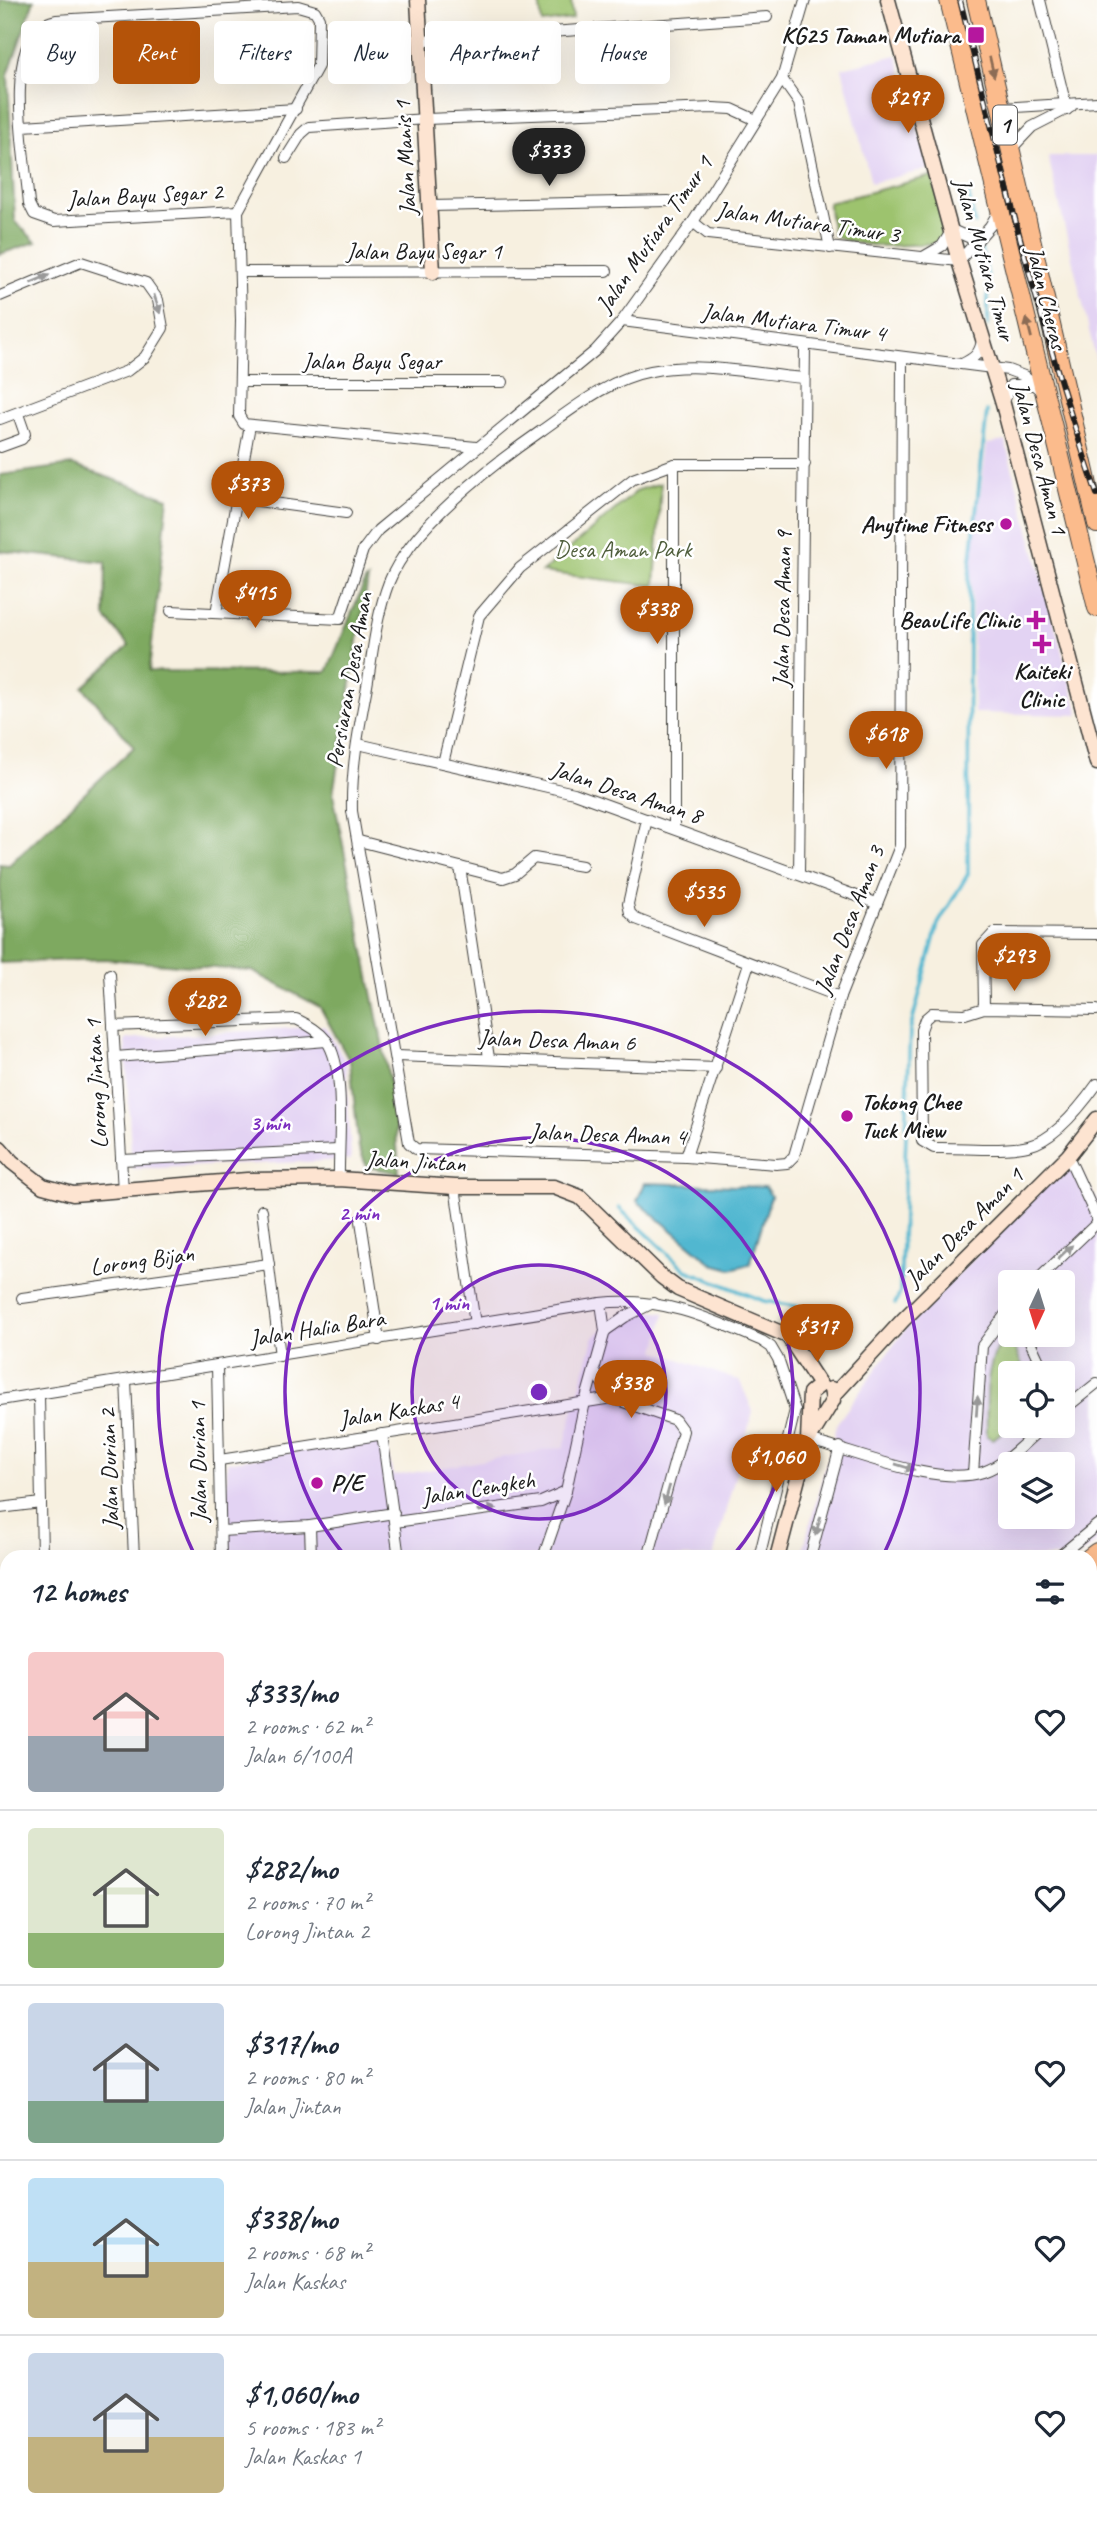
<!DOCTYPE html>
<html lang="en">
<head>
<meta charset="utf-8">
<style>
  body { margin:0; font-family:Caveat,sans-serif; background:#f2f2f3; color:#1f2937; height:100vh; display:flex; flex-direction:column; font-size:26px; white-space:nowrap }
  * { box-sizing:border-box; margin:0 }
  p { font-size:23px; color:#747a83 }
  .icon { flex:none; width:38px; height:38px; fill:none; stroke:currentColor; stroke-width:2; stroke-linecap:round; stroke-linejoin:round }
  .map { position:relative; flex:1; overflow:hidden }
  .side { position:absolute; left:0px; top:1550px; width:1097px; height:975px; display:flex; flex-direction:column; background:#fff; border-radius:21px 21px 0 0; box-shadow:0 7px 28px #0002 }
  .side>* { flex:none }
  .hud { position:absolute; left:21px; top:21px; width:700px; height:63px; display:flex; gap:14px }
  .needle { width:46px; rotate:184deg }
  .fabs { position:absolute; left:998px; top:1270px; display:grid; gap:14px }
  .fabs a { display:grid; place-items:center; width:77px; height:77px; border-radius:7px; background:#fff; box-shadow:0 7px 28px #0002; font-size:35px }
  .price { position:absolute; translate:-50% -60px; padding:0 16px; border-radius:24px; background:#b45309; color:#fff; font-size:23px; line-height:46px; filter:drop-shadow(0 2px 4px #0008) }
  .price::after { content:''; position:absolute; left:50%; top:42px; width:21px; height:16px; margin-left:-10px; background:inherit; clip-path:polygon(0 0,100% 0,50% 100%) }
  .price.selected { background:#222; color:#fff }
  ul { padding:0; list-style:none }
  li { display:flex; align-items:center; gap:21px; height:175px; padding:0 28px }
  li+li { border-top:2px solid #e0e1e3 }
  li span { display:grid; place-items:center; flex:none; width:196px; height:140px; border-radius:7px; color:#555 }
  li>.icon { margin-inline-start:auto }
  span .icon { width:84px; height:84px; fill:#fffc; stroke-width:1 }
  li b { font-size:30px }
  h2 { display:flex; justify-content:space-between; align-items:center; height:84px; padding:0 28px; font-size:30px }
  .tag { padding:0 24px; border-radius:7px; background:#fff; box-shadow:0 7px 28px #0002; font-size:24px; line-height:63px }
  .tag.selected { background:#b45309; color:#fff }
  .map>svg:first-child { display:block }
  .built { fill:#e3d3f3; fill-rule:evenodd }
  .green { fill:#9dc36e; stroke:#5c7045; stroke-width:2 }
  .forest { fill:#7ea961; stroke:#4d623e; stroke-width:2 }
  .water { fill:#51b7d0; stroke:#366a76; stroke-width:2 }
  .lines { fill:none; stroke-linecap:round; stroke-linejoin:round }
  .stream { stroke:#51b7d0; stroke-width:3.5 }
  .river { stroke:#51b7d0; stroke-width:19 }
  .street-casing { stroke:#3d3c39; stroke-width:12 }
  .secondary-casing { stroke:#3d3c39; stroke-width:17 }
  .highway-casing { stroke:#3d3c39; stroke-width:20 }
  .street { stroke:#fff; stroke-width:10 }
  .secondary { stroke:#fde4d1; stroke-width:14 }
  .highway { stroke:#fbbb8c; stroke-width:18 }
  .rail-casing { stroke:#1c1c1c; stroke-width:6 }
  .rail { stroke:#fff; stroke-width:3.5; stroke-dasharray:10; stroke-linecap:butt }
  .oneway { fill:#8c6c54 }
  .oneway2 { fill:#999 }
  .ring { fill:none; stroke:#7b2cbf; stroke-width:3.5 }
  .poi-dot { fill:#b5179e; stroke:#fff; stroke-width:2.5 }
  .labels { text-anchor:middle; dominant-baseline:central; stroke-width:5; stroke-linejoin:round; paint-order:stroke }
  .shield { fill:#fff; stroke:#606060; stroke-width:2 }
  .shield-label { font-size:23px; font-weight:bold; fill:#1c1c1c }
  .poi-label { font-size:24px; font-weight:bold; fill:#1c1c1c; stroke:#fff; text-anchor:end }
  .street-label { font-size:24px; fill:#1c1c1c; stroke:#fff }
  .park-label { font-size:24px; fill:#505f3d; stroke:#fff }
  .centre { fill:#7b2cbf; stroke:#fff; stroke-width:3.5 }
  .ring-label { font-size:21px; text-anchor:middle; font-weight:bold; fill:#7b2cbf; stroke:#fff; stroke-width:5; stroke-linejoin:round; paint-order:stroke }
</style>
</head>
<body>
<div class="map">
<svg width="1097" height="2524" viewBox="0 0 1097 2524">
  <rect width="100%" height="100%" fill="#fff"/>
  <filter id="ink" filterUnits="userSpaceOnUse"><feTurbulence type="fractalNoise" baseFrequency=".0143" numOctaves="2"/><feDisplacementMap in="SourceGraphic" scale="14" xChannelSelector="R" yChannelSelector="G"/><feConvolveMatrix kernelMatrix="1 2 1 2 8 2 1 2 1" color-interpolation-filters="sRGB"/></filter>
  <filter id="wash" filterUnits="userSpaceOnUse"><feTurbulence type="fractalNoise" baseFrequency=".00686" numOctaves="4" result="noise"/><feDisplacementMap in="SourceGraphic" scale="28" xChannelSelector="R" yChannelSelector="G"/><feGaussianBlur stdDeviation="1.57" result="paint"/><feColorMatrix in="noise" values="0 0 0 0 0 0 0 0 0 0 0 0 0 0 0 0 0 1.4 0 .05"/><feComposite in="paint" operator="in"/></filter>
  <g filter="url(#wash)">
    <rect width="100%" height="100%" fill="#f7f0e0"/>
    <g class="built">
      <path d="M897 55 929 169 871 183 842 68Z"/>
      <path d="M1048 156H1097V364L1096 360Z"/>
      <path d="M1005 441 1079 715 974 713 971 565 987 444Z"/>
      <path d="M325 1026 346 1062 351 1160 132 1169 125 1039Z"/>
      <path d="M1074 1155 1097 1201V1543L1078 1557 801 1558 837 1423 907 1327ZM1010 1283H1062V1335H1010ZM1010 1374H1062V1426H1010ZM1010 1465H1062V1517H1010Z"/>
      <path d="M651 1311 665 1313 656 1351 740 1381 753 1411 713 1557H227V1462L385 1438 393 1476 564 1447 593 1338 616 1317Z"/>
    </g>
    <g class="green">
      <path d="M539 0H571L573 19 542 23Z"/>
      <path d="M932 176 947 227 938 243C905 246 863 250 833 235L828 203Z"/>
      <path d="M661 483 655 586 542 572 638 490Z"/>
      <path d="M1004 1340 1012 1342 1026 1374H1010V1426L993 1439 987 1436C987 1407 983 1362 1004 1340Z"/>
      <rect x="0" y="1697" width="7" height="57"/>
      <path d="M1097 2127V2295L1090 2294V2155Z"/>
    </g>
    <g class="forest">
      <path d="M0 0H34L8 75 15 221 36 242 0 254Z"/>
      <path d="M72 465 168 498 149 671 327 672 365 581 368 579 333 794 394 1103 399 1173 367 1167 359 1148 350 1062 320 1007 252 971 105 959 0 963V864L9 865 134 747 83 687 129 646 105 617 106 562 0 551V475Z"/>
    </g>
    <path class="water" d="M645 1183 765 1187 771 1196 750 1264 731 1269 713 1264 637 1201Z"/>
    <g class="lines">
      <g class="stream">
        <path d="M968 192 975 224"/>
        <path d="M980 244 988 276V325"/>
        <path d="M619 1208 686 1270 764 1301 808 1308"/>
        <path d="M895 1304 900 1293 910 1030 938 924 968 874 969 578 987 411"/>
      </g>
      <path class="river" d="M413 2524 419 2518"/>
    </g>
  </g>
  <g filter="url(#ink)">
    <g class="lines">
      <g class="street-casing">
        <g id="street">
          <path d="M1040 0 1067 110"/>
          <path d="M421 41 767 17"/>
          <path d="M782 79 799 103 830 248"/>
          <path d="M1001 108 1097 102"/>
          <path d="M23 126 296 109"/>
          <path d="M1011 149 1032 127 1071 107"/>
          <path d="M286 158 301 134 309 127 426 119 713 108 732 109 754 119"/>
          <path d="M430 206 669 201"/>
          <path d="M238 211 54 221 34 214 29 204C26 163 4 55 41 26 45 23 52 21 56 20L298 6 315 11 319 18 318 66 238 211 241 320 239 416 244 424 476 447"/>
          <path d="M693 222 708 234 959 261 990 226 1000 209"/>
          <path d="M923 257 942 246 952 230 977 241"/>
          <path d="M240 272 607 271"/>
          <path d="M0 296 81 262 146 283 158 300 163 328 145 357 127 371 0 419"/>
          <path d="M622 321 1008 370 1024 376 1042 392"/>
          <path d="M962 364C974 358 980 354 982 340"/>
          <path d="M804 378C755 374 700 361 651 371 609 379 575 407 541 431 492 465 411 527 389 582 376 616 373 651 367 686 359 728 351 768 352 811L409 1143 416 1149 686 1157 776 1164 787 1163 794 1156 840 997 900 846 902 357"/>
          <path d="M240 382H503"/>
          <path d="M1003 404 1011 385H1033"/>
          <path d="M0 447 22 439 25 434 18 414"/>
          <path d="M674 464V828"/>
          <path d="M236 498 346 513"/>
          <path d="M171 611 340 619 363 550 378 530 595 351 622 321 693 222 782 79 805 0"/>
          <path d="M216 613 250 425"/>
          <path d="M358 744 574 793 876 903"/>
          <path d="M443 763 479 616 520 568 633 479 674 464H805"/>
          <path d="M647 819 628 904 630 913 636 919 840 997"/>
          <path d="M359 841 503 878 515 874 534 858 582 866"/>
          <path d="M460 867 489 1058"/>
          <path d="M799 874 805 345"/>
          <path d="M110 974 123 1191"/>
          <path d="M984 1008 983 945 994 933 1097 934"/>
          <path d="M1097 1010 984 1008 965 1014 932 1013 925 1019 921 1030 922 1141 934 1148C962 1147 1002 1152 1028 1146 1055 1140 1082 1105 1097 1084"/>
          <path d="M113 1026 296 1019C307 1024 318 1030 326 1040 347 1069 338 1143 339 1179"/>
          <path d="M396 1056 716 1068"/>
          <path d="M115 1057 327 1041"/>
          <path d="M1068 1156 1097 1219"/>
          <path d="M686 1157 749 963"/>
          <path d="M121 1160 338 1150"/>
          <path d="M455 1187 475 1324"/>
          <path d="M262 1210 280 1356"/>
          <path d="M361 1221 379 1340"/>
          <path d="M1034 1283 1097 1223"/>
          <path d="M22 1298 269 1264"/>
          <path d="M605 1331 625 1317 653 1303"/>
          <path d="M1027 1335 1045 1374"/>
          <path d="M217 1366 221 1558"/>
          <path d="M594 1371 612 1398"/>
          <path d="M126 1380 134 1558"/>
          <path d="M39 1394 42 1558"/>
          <path d="M0 1400 601 1303C660 1296 709 1318 762 1341L771 1347 778 1359 795 1410 759 1558"/>
          <path d="M1062 1411 1097 1383"/>
          <path d="M382 1434 399 1558"/>
          <path d="M808 1440C857 1452 936 1487 983 1472 1005 1465 1026 1441 1044 1426"/>
          <path d="M220 1460 612 1398 675 1420 683 1431 648 1558"/>
          <path d="M973 1474 982 1346 1010 1308"/>
          <path d="M0 1508 41 1503"/>
          <path d="M395 1522 541 1502 566 1491"/>
          <path d="M310 1526 311 1558"/>
          <path d="M221 1531 310 1526 394 1513"/>
          <path d="M543 1558 566 1491 585 1402 605 1331 601 1303"/>
          <path d="M810 1558 840 1447"/>
          <path d="M1057 1558 1097 1525"/>
          <path d="M1090 1749 1097 1736"/>
          <path d="M1090 1885 1097 1886"/>
          <path d="M0 1886H7"/>
          <path d="M0 1988H7"/>
          <path d="M0 2089H7"/>
          <path d="M1093 2094 1097 2078"/>
          <path d="M0 2247 7 2207"/>
          <path d="M0 2277 7 2279"/>
          <path d="M0 2419 7 2422"/>
          <path d="M1090 2441 1097 2443"/>
          <path d="M0 2502 7 2504"/>
          <path d="M52 2518 71 2524"/>
          <path d="M23 2524 25 2518"/>
          <path d="M664 2524 668 2518"/>
          <path d="M919 2524 921 2518"/>
          <path d="M1013 2524 1015 2518"/>
        </g>
      </g>
      <g class="secondary-casing">
        <g id="secondary">
          <path d="M418 0 433 272"/>
          <path d="M888 0 959 261 1003 404 1097 763"/>
          <path d="M0 1148 12 1162 43 1186 73 1194 247 1180 339 1179 455 1187H554L580 1197 662 1277 678 1289 788 1336 820 1385"/>
          <path d="M833 1396 903 1320 1068 1156 1097 1119"/>
          <path d="M809 1439 833 1400 831 1389"/>
          <path d="M777 1558 808 1440 810 1393 820 1385"/>
          <path d="M1090 1590 1097 1584"/>
        </g>
      </g>
      <g class="highway-casing">
        <g id="highway">
          <path d="M949 0 1097 608"/>
          <path d="M976 0 1097 524"/>
          <path d="M1089 1558 1097 1552"/>
          <path d="M1090 1576 1097 1570"/>
          <path d="M1090 1616 1097 1610"/>
          <path d="M1090 1637 1097 1631"/>
          <path d="M1090 1676 1097 1670"/>
          <path d="M504 2524 510 2518"/>
          <path d="M528 2524 534 2518"/>
          <path d="M551 2524 556 2518"/>
          <path d="M582 2524 584 2518"/>
        </g>
      </g>
      <use href="#street" class="street"/>
      <use href="#secondary" class="secondary"/>
      <use href="#highway" class="highway"/>
      <g class="rail-casing">
        <path id="rail" d="M960 0C1001 166 1041 332 1097 494"/>
      </g>
      <use href="#rail" class="rail"/>
    </g>
    <defs><path id="oneway-solid" d="M-6-.8H1V-3.2L6.5 0L1 3.2V.8H-6Z" transform="scale(1.75)"/></defs>
    <g class="oneway">
      <use href="#oneway-solid" transform="translate(992 67) rotate(77)"/>
      <use href="#oneway-solid" transform="translate(1029 328) rotate(-104)"/>
    </g>
    <g class="oneway2">
      <use href="#oneway-solid" transform="translate(40 279) rotate(-23)"/>
      <use href="#oneway-solid" transform="translate(157 304) rotate(72)"/>
      <use href="#oneway-solid" transform="translate(1065 1252) rotate(-43)"/>
      <use href="#oneway-solid" transform="translate(977 1406) rotate(-86)"/>
      <use href="#oneway-solid" transform="translate(905 1467) rotate(17)"/>
      <use href="#oneway-solid" transform="translate(667 1495) rotate(106)"/>
      <use href="#oneway-solid" transform="translate(487 1510) rotate(-8)"/>
      <use href="#oneway-solid" transform="translate(818 1526) rotate(106)"/>
    </g>
  </g>
  <circle cx="539" cy="1392" r="127" fill="#7b2cbf" fill-opacity=".12"/>
  <g class="ring">
    <circle cx="539" cy="1392" r="127"/>
    <path d="M346 1557A254 254 0 1 1 732 1557"/>
    <path d="M195 1556A381 381 0 1 1 883 1556"/>
  </g>
  <g class="poi-dot">
    <rect x="967" y="26" width="18" height="18" rx="3.5"/>
    <circle cx="1006" cy="524" r="7"/>
    <path d="M1032.5 609.5h7v7h7v7h-7v7h-7v-7h-7v-7h7z"/>
    <path d="M1038.5 633.5h7v7h7v7h-7v7h-7v-7h-7v-7h7z"/>
    <circle cx="847" cy="1116" r="7"/>
    <circle cx="317" cy="1483" r="7"/>
  </g>
  <g class="labels">
    <rect class="shield" x="993" y="105.5" width="24" height="39" rx="5"/>
    <g class="shield-label">
      <text x="1005" y="125">1</text>
    </g>
    <g class="poi-label">
      <text x="960" y="35">KG25 Taman Mutiara</text>
      <text x="992" y="524">Anytime Fitness</text>
      <text x="1020" y="620">BeauLife Clinic</text>
      <text x="1042" y="671" text-anchor="middle">Kaiteki<tspan x="1042" dy="28">Clinic</tspan></text>
      <text x="861" y="1102" text-anchor="start">Tokong Chee<tspan x="861" dy="28">Tuck Miew</tspan></text>
      <text x="331" y="1483" text-anchor="start">P/E</text>
    </g>
    <g class="street-label">
      <text transform="translate(405 158) rotate(-93)">Jalan Manis 1</text>
      <text transform="translate(145 195) rotate(-3)">Jalan Bayu Segar 2</text>
      <text transform="translate(808 222) rotate(8)">Jalan Mutiara Timur 3</text>
      <text transform="translate(654 234) rotate(-55)">Jalan Mutiara Timur 1</text>
      <text x="424" y="251">Jalan Bayu Segar 1</text>
      <text transform="translate(985 259) rotate(74)">Jalan Mutiara Timur</text>
      <text transform="translate(1047 298) rotate(76)">Jalan Cheras</text>
      <text transform="translate(794 322) rotate(7)">Jalan Mutiara Timur 4</text>
      <text x="372" y="361">Jalan Bayu Segar</text>
      <text transform="translate(1040 458) rotate(75)">Jalan Desa Aman 1</text>
      <text transform="translate(782 609) rotate(-89)">Jalan Desa Aman 9</text>
      <text transform="translate(349 680) rotate(-80)">Persiaran Desa Aman</text>
      <text transform="translate(627 792) rotate(18)">Jalan Desa Aman 8</text>
      <text transform="translate(849 920) rotate(-69)">Jalan Desa Aman 3</text>
      <text transform="translate(557 1040) rotate(2)">Jalan Desa Aman 6</text>
      <text transform="translate(96 1084) rotate(-93)">Lorong Jintan 1</text>
      <text transform="translate(608 1134) rotate(2)">Jalan Desa Aman 4</text>
      <text transform="translate(416 1161) rotate(3)">Jalan Jintan</text>
      <text transform="translate(964 1227) rotate(-45)">Jalan Desa Aman 1</text>
      <text transform="translate(142 1260) rotate(-8)">Lorong Bijan</text>
      <text transform="translate(317 1328) rotate(-9)">Jalan Halia Bara</text>
      <text transform="translate(399 1410) rotate(-9)">Jalan Kaskas 4</text>
      <text transform="translate(198 1462) rotate(-91)">Jalan Durian 1</text>
      <text transform="translate(109 1469) rotate(-92)">Jalan Durian 2</text>
      <text transform="translate(478 1488) rotate(-9)">Jalan Cengkeh</text>
    </g>
    <g class="park-label">
      <text x="623" y="549">Desa Aman Park</text>
    </g>
  </g>
  <circle cx="539" cy="1392" r="10" class="centre"/>
  <g class="ring-label">
    <text x="270" y="1130">3 min</text>
    <text x="359" y="1220">2 min</text>
    <text x="449" y="1310">1 min</text>
  </g>
</svg>
<div class="fabs">
<a><svg class="needle" viewBox="-14 -14 28 28"><path d="M0-13l5 13h-10z" fill="#e53935"/><path d="M0 13l5-13h-10z" fill="#747a83"/></svg></a>
<a><svg class="icon" aria-label="locate" viewBox="0 0 24 24"><circle cx="12" cy="12" r="6"/><path d="M12 2v4M12 18v4M2 12h4M18 12h4"/></svg></a>
<a><svg class="icon" aria-label="layers" viewBox="0 0 24 24"><path d="M12 4l9 5-9 5-9-5zM3 14l9 5 9-5"/></svg></a>
</div>
<b class="price" style="left:908px;top:135px">$297</b>
<b class="price selected" style="left:549px;top:188px">$333</b>
<b class="price" style="left:248px;top:521px">$373</b>
<b class="price" style="left:255px;top:630px">$415</b>
<b class="price" style="left:657px;top:646px">$338</b>
<b class="price" style="left:886px;top:771px">$618</b>
<b class="price" style="left:704px;top:929px">$535</b>
<b class="price" style="left:1014px;top:993px">$293</b>
<b class="price" style="left:205px;top:1038px">$282</b>
<b class="price" style="left:817px;top:1364px">$317</b>
<b class="price" style="left:631px;top:1420px">$338</b>
<b class="price" style="left:776px;top:1494px">$1,060</b>
<div class="hud">
<a class="tag">Buy</a>
<a class="tag selected">Rent</a>
<a class="tag">Filters</a>
<a class="tag">New</a>
<a class="tag">Apartment</a>
<a class="tag">House</a>
</div>
<section class="side">
<h2>12 homes<svg class="icon" aria-label="filters" viewBox="0 0 24 24"><path d="M4 7h16M4 17h16"/><circle cx="9" cy="7" r="2"/><circle cx="15" cy="17" r="2"/></svg></h2>
<ul>
<li><span style="background:linear-gradient(#f6c9c9 60%,#9aa5b1 0)"><svg class="icon" aria-label="home" viewBox="0 0 24 24"><path d="M3 11l9-7 9 7M6 9v11h12V9"/></svg></span><div><b>$333/mo</b><p>2 rooms · 62 m²</p><p>Jalan 6/100A</p></div><svg class="icon" aria-label="heart" viewBox="0 0 24 24"><path d="M12 20l-8-8c-3-5 5-10 8-4 3-6 11-1 8 4z"/></svg></li>
<li><span style="background:linear-gradient(#dfe7d0 75%,#8fb573 0)"><svg class="icon" aria-label="home" viewBox="0 0 24 24"><path d="M3 11l9-7 9 7M6 9v11h12V9"/></svg></span><div><b>$282/mo</b><p>2 rooms · 70 m²</p><p>Lorong Jintan 2</p></div><svg class="icon" aria-label="heart" viewBox="0 0 24 24"><path d="M12 20l-8-8c-3-5 5-10 8-4 3-6 11-1 8 4z"/></svg></li>
<li><span style="background:linear-gradient(#c9d6e8 70%,#7fa58c 0)"><svg class="icon" aria-label="home" viewBox="0 0 24 24"><path d="M3 11l9-7 9 7M6 9v11h12V9"/></svg></span><div><b>$317/mo</b><p>2 rooms · 80 m²</p><p>Jalan Jintan</p></div><svg class="icon" aria-label="heart" viewBox="0 0 24 24"><path d="M12 20l-8-8c-3-5 5-10 8-4 3-6 11-1 8 4z"/></svg></li>
<li><span style="background:linear-gradient(#bfe0f5 60%,#c2b280 0)"><svg class="icon" aria-label="home" viewBox="0 0 24 24"><path d="M3 11l9-7 9 7M6 9v11h12V9"/></svg></span><div><b>$338/mo</b><p>2 rooms · 68 m²</p><p>Jalan Kaskas</p></div><svg class="icon" aria-label="heart" viewBox="0 0 24 24"><path d="M12 20l-8-8c-3-5 5-10 8-4 3-6 11-1 8 4z"/></svg></li>
<li><span style="background:linear-gradient(#c9d6e8 60%,#c2b280 0)"><svg class="icon" aria-label="home" viewBox="0 0 24 24"><path d="M3 11l9-7 9 7M6 9v11h12V9"/></svg></span><div><b>$1,060/mo</b><p>5 rooms · 183 m²</p><p>Jalan Kaskas 1</p></div><svg class="icon" aria-label="heart" viewBox="0 0 24 24"><path d="M12 20l-8-8c-3-5 5-10 8-4 3-6 11-1 8 4z"/></svg></li>
</ul>
</section>
</div>
</body>
</html>
